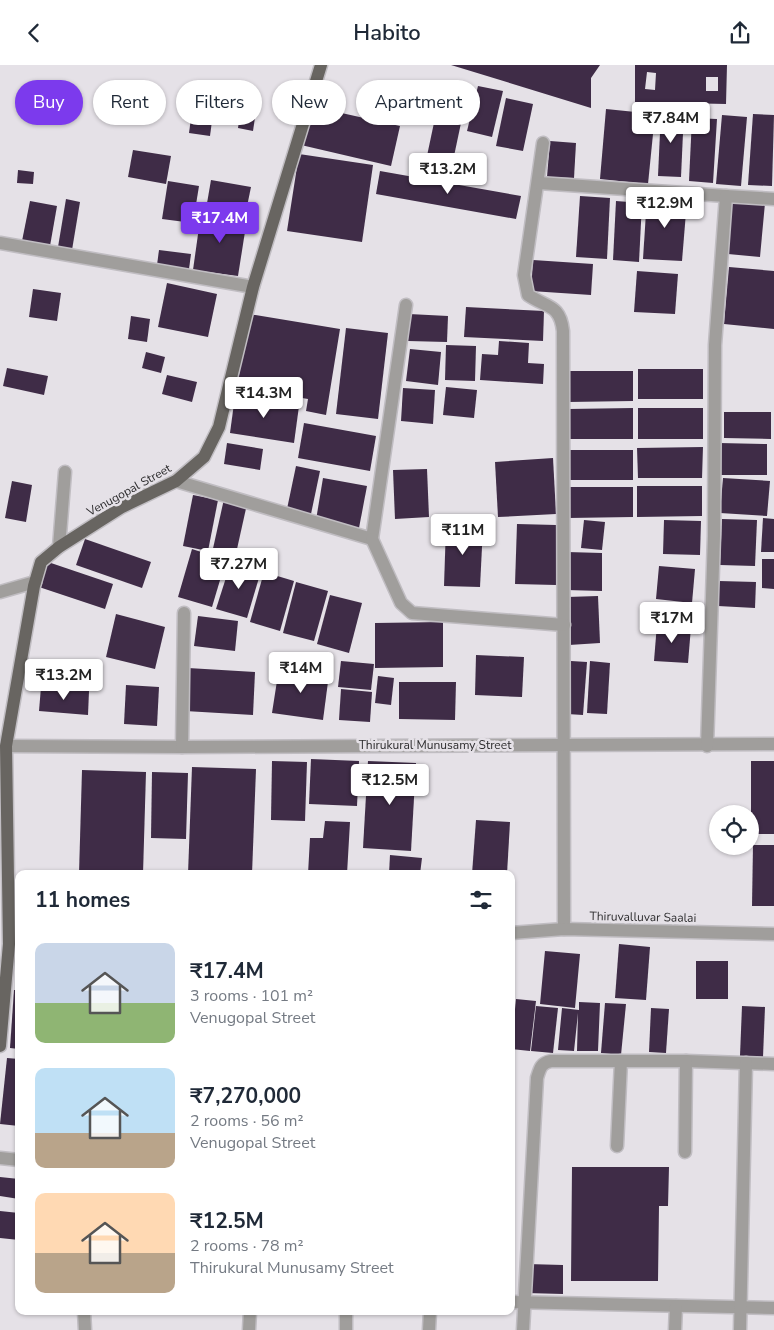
<!DOCTYPE html>
<html lang="en">
<head>
<meta charset="utf-8">
<style>
  body { margin:0; font-family:"Nunito Sans",sans-serif; background:#f6f6f7; color:#1f2937; height:100vh; display:flex; flex-direction:column; font-size:19px; white-space:nowrap }
  * { box-sizing:border-box; margin:0 }
  p { font-size:16px; color:#747a83 }
  .icon { flex:none; width:28px; height:28px; fill:none; stroke:currentColor; stroke-width:2; stroke-linecap:round; stroke-linejoin:round }
  .map { position:relative; flex:1; overflow:hidden }
  .sheet { position:absolute; left:15px; top:805px; width:500px; height:445px; display:flex; flex-direction:column; background:#fff; border-radius:10px; box-shadow:0 1px 4px #0004 }
  .sheet>* { flex:none }
  .top-card { position:absolute; left:15px; top:15px; width:500px; height:45px; display:flex; gap:10px }
  .tools { position:absolute; left:709px; top:740px; display:grid; gap:10px }
  .tools a { display:grid; place-items:center; width:50px; height:50px; border-radius:50%; background:#fff; box-shadow:0 1px 4px #0004; font-size:25px }
  .price { position:absolute; translate:-50% -42px; padding:0 11px; border-radius:5px; background:#fff; color:#222; font-size:16px; line-height:32px; filter:drop-shadow(0 1px 2px #0008) }
  .price::after { content:''; position:absolute; left:50%; top:30px; width:15px; height:11px; margin-left:-8px; background:inherit; clip-path:polygon(0 0,100% 0,50% 100%) }
  .price.current { background:#7c3aed; color:#fff }
  ul { padding:0; list-style:none }
  li { display:flex; align-items:center; gap:15px; height:125px; padding:0 20px }
  li span { display:grid; place-items:center; flex:none; width:140px; height:100px; border-radius:10px; color:#555 }
  li>.icon { margin-inline-start:auto }
  span .icon { width:60px; height:60px; fill:#fffc; stroke-width:1 }
  li b { font-size:21px }
  h2 { display:flex; justify-content:space-between; align-items:center; height:60px; padding:0 20px; font-size:21px }
  .pill { padding:0 18px; border-radius:22px; background:#fff; box-shadow:0 1px 4px #0004; font-size:18px; line-height:45px }
  .pill.current { background:#7c3aed; color:#fff }
  header { display:flex; justify-content:space-between; align-items:center; height:65px; padding:0 20px; background:#fff; font-size:22px; font-weight:600 }
  .map>svg:first-child { display:block }
  .building { fill:#3f2c47; fill-rule:evenodd }
  .lines { fill:none; stroke-linecap:round; stroke-linejoin:round }
  .minor-casing { stroke:#c0bdc2; stroke-width:15 }
  .major-casing { stroke:#c0bdc2; stroke-width:15 }
  .minor { stroke:#a09e9c; stroke-width:12 }
  .major { stroke:#686561; stroke-width:12 }
  .labels { text-anchor:middle; dominant-baseline:central; stroke-width:5; stroke-linejoin:round; paint-order:stroke }
  .street-label { font-size:12px; fill:#2d2c2e; stroke:#e5e1e7 }
</style>
</head>
<body>
<header><svg class="icon" aria-label="back" viewBox="0 0 24 24"><path d="M15 5l-7 7 7 7"/></svg>Habito<svg class="icon" aria-label="share" viewBox="0 0 24 24"><path d="M12 15V3M7 8l5-5 5 5M5 13v7h14v-7"/></svg></header>
<div class="map">
<svg width="774" height="1265" viewBox="0 0 774 1265">
  <rect width="100%" height="100%" fill="#e5e1e7"/>
  <g class="building">
    <path d="M451 0H600L591 13V43Z"/>
    <path d="M635 0H727L726 39 635 37ZM647 7 656 8 655 25 645 24ZM706 12H718V26H706Z"/>
    <path d="M478 21 503 26 492 72 467 66Z"/>
    <path d="M195 23 216 26 210 71 189 68Z"/>
    <path d="M506 33 533 39 523 86 496 81Z"/>
    <path d="M242 37 257 39 253 66 238 63Z"/>
    <path d="M310 41 400 61 391 101 301 80Z"/>
    <path d="M606 44 655 49 648 119 600 114Z"/>
    <path d="M661 46H684L681 112 658 111Z"/>
    <path d="M753 49 774 50 772 121 748 120Z"/>
    <path d="M722 50 747 52 741 121 716 119Z"/>
    <path d="M435 53 461 58 450 110 424 105Z"/>
    <path d="M692 53 717 54 713 118 689 116Z"/>
    <path d="M550 76 576 78 574 113 547 112Z"/>
    <path d="M133 85 171 91 166 119 128 112Z"/>
    <path d="M299 89 373 100 362 177 287 166Z"/>
    <path d="M18 105 34 107 33 119 17 118Z"/>
    <path d="M380 106 521 131 516 154 376 129Z"/>
    <path d="M211 115 251 122 245 151 206 144Z"/>
    <path d="M168 116 199 121 193 158 162 154Z"/>
    <path d="M580 131 610 133 607 194 576 192Z"/>
    <path d="M647 132 687 135 682 196 643 194Z"/>
    <path d="M66 134 80 137 72 185 58 182Z"/>
    <path d="M30 136 57 141 50 181 22 176Z"/>
    <path d="M616 136 642 138 639 197 613 195Z"/>
    <path d="M732 136 765 138 760 192 728 189Z"/>
    <path d="M201 148 247 154 238 211 193 205Z"/>
    <path d="M159 185 191 189 189 204 157 200Z"/>
    <path d="M533 195 593 199 591 230 531 226Z"/>
    <path d="M729 202 774 206V264L724 259Z"/>
    <path d="M637 206 678 209 675 249 634 247Z"/>
    <path d="M167 218 217 229 208 272 158 262Z"/>
    <path d="M33 224 61 228 57 256 29 252Z"/>
    <path d="M466 242 544 246 543 276 464 272Z"/>
    <path d="M249 249 340 264 326 350 306 346 308 334 237 322Z"/>
    <path d="M409 249 448 251 447 277 408 276Z"/>
    <path d="M131 251 150 254 147 277 128 274Z"/>
    <path d="M346 263 388 268 378 354 336 349Z"/>
    <path d="M499 276 529 278 528 298 544 299 543 319 480 315 482 289 498 290Z"/>
    <path d="M446 280 476 281 475 316 445 315Z"/>
    <path d="M410 284 441 287 438 320 406 316Z"/>
    <path d="M146 287 165 292 161 308 142 303Z"/>
    <path d="M7 303 48 311 44 330 3 321Z"/>
    <rect x="638" y="304" width="65" height="30"/>
    <path d="M567 306H633V336L568 337Z"/>
    <path d="M167 310 197 317 192 337 162 329Z"/>
    <path d="M446 322 477 325 474 353 443 350Z"/>
    <path d="M403 323 435 325 433 359 401 356Z"/>
    <path d="M235 331 299 341 294 378 230 368Z"/>
    <path d="M633 343V374H568V344Z"/>
    <rect x="638" y="343" width="65" height="31"/>
    <path d="M724 347H771V374L724 373Z"/>
    <path d="M304 358 376 371 370 406 298 393Z"/>
    <path d="M227 378 263 384 260 405 224 399Z"/>
    <path d="M719 378 767 379V410H719Z"/>
    <path d="M703 382 702 413H638L637 383Z"/>
    <rect x="568" y="385" width="65" height="30"/>
    <path d="M553 393 556 449 498 452 495 397Z"/>
    <path d="M296 401 320 406 311 449 287 444Z"/>
    <path d="M427 404 429 452 395 454 393 405Z"/>
    <path d="M323 413 367 421 359 463 316 455Z"/>
    <path d="M723 413 770 416 767 451 720 448Z"/>
    <path d="M12 416 32 420 26 457 5 453Z"/>
    <path d="M637 421H702V451L637 452Z"/>
    <path d="M568 422H633V452L568 453Z"/>
    <path d="M193 430 218 435 208 486 183 481Z"/>
    <path d="M224 434 247 439 235 493 212 488Z"/>
    <path d="M763 453 774 454V487H761Z"/>
    <path d="M722 454 757 455 755 501 720 500Z"/>
    <path d="M584 455 605 457 602 485 581 483Z"/>
    <path d="M664 455 701 456 700 490 663 489Z"/>
    <path d="M517 459 556 460V520L515 519Z"/>
    <path d="M446 461 483 462 480 522 444 521Z"/>
    <path d="M85 474 151 497 142 523 76 500Z"/>
    <path d="M192 484 226 495 212 542 178 532Z"/>
    <path d="M567 487 602 488V526L566 525Z"/>
    <path d="M762 494H774V524L762 523Z"/>
    <path d="M48 497 113 519 105 544 39 522Z"/>
    <path d="M231 497 261 506 247 553 216 544Z"/>
    <path d="M659 501 695 504 692 538 656 534Z"/>
    <path d="M264 507 294 516 280 566 250 557Z"/>
    <path d="M719 516 756 517 755 543 718 541Z"/>
    <path d="M296 517 328 526 314 576 283 568Z"/>
    <path d="M330 530 362 538 349 588 317 579Z"/>
    <path d="M598 531 600 578 569 580 567 532Z"/>
    <path d="M116 549 165 562 155 604 106 592Z"/>
    <path d="M198 551 238 556 235 586 194 581Z"/>
    <path d="M443 557V602L375 603V558Z"/>
    <path d="M657 559 691 562 688 598 654 596Z"/>
    <path d="M476 590 524 592 522 632 475 630Z"/>
    <path d="M341 596 374 599 371 625 338 622Z"/>
    <path d="M571 596 587 597 583 650 567 649Z"/>
    <path d="M590 596 610 598 607 649 587 648Z"/>
    <path d="M188 603 255 607 253 650 185 646Z"/>
    <path d="M279 603 329 609 323 655 272 648Z"/>
    <path d="M378 611 394 613 391 640 375 638Z"/>
    <path d="M399 617H456L455 655 399 654Z"/>
    <path d="M126 620 159 622 157 661 124 659Z"/>
    <path d="M41 622 89 626 88 650 39 646Z"/>
    <path d="M341 624 372 627 370 657 339 655Z"/>
    <path d="M311 694 359 696 357 741 309 739Z"/>
    <path d="M272 696 307 697 305 756 271 755Z"/>
    <path d="M368 696 416 698 411 786 363 783Z"/>
    <rect x="751" y="696" width="23" height="73"/>
    <path d="M192 702 256 704 252 809H188Z"/>
    <path d="M82 705 146 707 143 809H79Z"/>
    <path d="M152 707 188 708 186 774 151 773Z"/>
    <path d="M476 755 510 757 507 809H472Z"/>
    <path d="M325 756 350 757 347 809H308L310 773H323Z"/>
    <path d="M753 780H774V841H752Z"/>
    <path d="M390 790 422 793 420 809H389Z"/>
    <path d="M619 879 650 882 646 935 615 933Z"/>
    <path d="M545 886 580 889 575 943 540 939Z"/>
    <rect x="696" y="896" width="32" height="38"/>
    <path d="M14 925H19V984L10 983Z"/>
    <path d="M516 934 536 936 530 986 511 984Z"/>
    <path d="M579 937 600 938 598 986H577L578 948 574 986 558 985 562 943 579 945Z"/>
    <path d="M605 938 626 939 621 990 601 988Z"/>
    <path d="M536 941 558 943 553 988 531 986Z"/>
    <path d="M742 941 765 942 763 992 740 991Z"/>
    <path d="M651 943 669 944 666 988 649 987Z"/>
    <path d="M7 993 19 994V1061L0 1059Z"/>
    <path d="M572 1102H669L668 1141H659L658 1216H571Z"/>
    <path d="M0 1112 19 1114V1134L0 1131Z"/>
    <path d="M0 1146 19 1148V1175L0 1173Z"/>
    <path d="M527 1199 563 1200V1229L526 1228Z"/>
  </g>
  <g class="lines">
    <g class="minor-casing">
      <g id="minor">
        <path d="M543 78 524 210 528 230C547 243 560 239 563 266L564 864"/>
        <path d="M539 118 726 131"/>
        <path d="M0 178 253 222"/>
        <path d="M176 416 372 474 406 240"/>
        <path d="M372 474 401 538 412 548 564 560"/>
        <path d="M59 482 65 407"/>
        <path d="M0 527 35 517"/>
        <path d="M6 681 182 682 774 679"/>
        <path d="M707 681 714 471 715 280 726 131 774 134"/>
        <path d="M182 682 184 548"/>
        <path d="M511 868 564 864 774 869"/>
        <path d="M686 996 774 999"/>
        <path d="M617 1081 621 996"/>
        <path d="M0 1093 19 1095"/>
        <path d="M511 1237 774 1243"/>
        <path d="M84 1246 85 1265"/>
        <path d="M346 1246V1265"/>
        <path d="M249 1265 250 1246"/>
        <path d="M429 1265 430 1246"/>
        <path d="M523 1265 537 1013C540 1003 541 998 551 996H686L685 1087"/>
        <path d="M675 1265 676 1241"/>
        <path d="M740 1265 746 998"/>
      </g>
    </g>
    <g class="major-casing">
      <path id="major" d="M0 981 9 879 6 681 34 521 41 497 59 482 122 442 176 416 204 392 219 362 253 222 321 0"/>
    </g>
    <use href="#minor" class="minor"/>
    <use href="#major" class="major"/>
  </g>
  <g class="labels">
    <g class="street-label">
      <text transform="translate(129 425) rotate(-29)">Venugopal Street</text>
      <text x="435" y="680">Thirukural Munusamy Street</text>
      <text transform="translate(643 852) rotate(1)">Thiruvalluvar Saalai</text>
    </g>
  </g>
</svg>
<div class="tools">
<a><svg class="icon" aria-label="locate" viewBox="0 0 24 24"><circle cx="12" cy="12" r="6"/><path d="M12 2v4M12 18v4M2 12h4M18 12h4"/></svg></a>
</div>
<b class="price" style="left:671px;top:79px">₹7.84M</b>
<b class="price" style="left:448px;top:130px">₹13.2M</b>
<b class="price" style="left:665px;top:164px">₹12.9M</b>
<b class="price current" style="left:220px;top:179px">₹17.4M</b>
<b class="price" style="left:264px;top:354px">₹14.3M</b>
<b class="price" style="left:463px;top:491px">₹11M</b>
<b class="price" style="left:239px;top:525px">₹7.27M</b>
<b class="price" style="left:672px;top:579px">₹17M</b>
<b class="price" style="left:301px;top:629px">₹14M</b>
<b class="price" style="left:64px;top:636px">₹13.2M</b>
<b class="price" style="left:390px;top:741px">₹12.5M</b>
<div class="top-card">
<a class="pill current">Buy</a>
<a class="pill">Rent</a>
<a class="pill">Filters</a>
<a class="pill">New</a>
<a class="pill">Apartment</a>
</div>
<section class="sheet">
<h2>11 homes<svg class="icon" aria-label="filters" viewBox="0 0 24 24"><path d="M4 7h16M4 17h16"/><circle cx="9" cy="7" r="2"/><circle cx="15" cy="17" r="2"/></svg></h2>
<ul>
<li><span style="background:linear-gradient(#c9d6e8 60%,#8fb573 0)"><svg class="icon" aria-label="home" viewBox="0 0 24 24"><path d="M3 11l9-7 9 7M6 9v11h12V9"/></svg></span><div><b>₹17.4M</b><p>3 rooms · 101 m²</p><p>Venugopal Street</p></div></li>
<li><span style="background:linear-gradient(#bfe0f5 65%,#b9a48a 0)"><svg class="icon" aria-label="home" viewBox="0 0 24 24"><path d="M3 11l9-7 9 7M6 9v11h12V9"/></svg></span><div><b>₹7,270,000</b><p>2 rooms · 56 m²</p><p>Venugopal Street</p></div></li>
<li><span style="background:linear-gradient(#ffd9b3 60%,#b9a48a 0)"><svg class="icon" aria-label="home" viewBox="0 0 24 24"><path d="M3 11l9-7 9 7M6 9v11h12V9"/></svg></span><div><b>₹12.5M</b><p>2 rooms · 78 m²</p><p>Thirukural Munusamy Street</p></div></li>
</ul>
</section>
</div>
</body>
</html>
